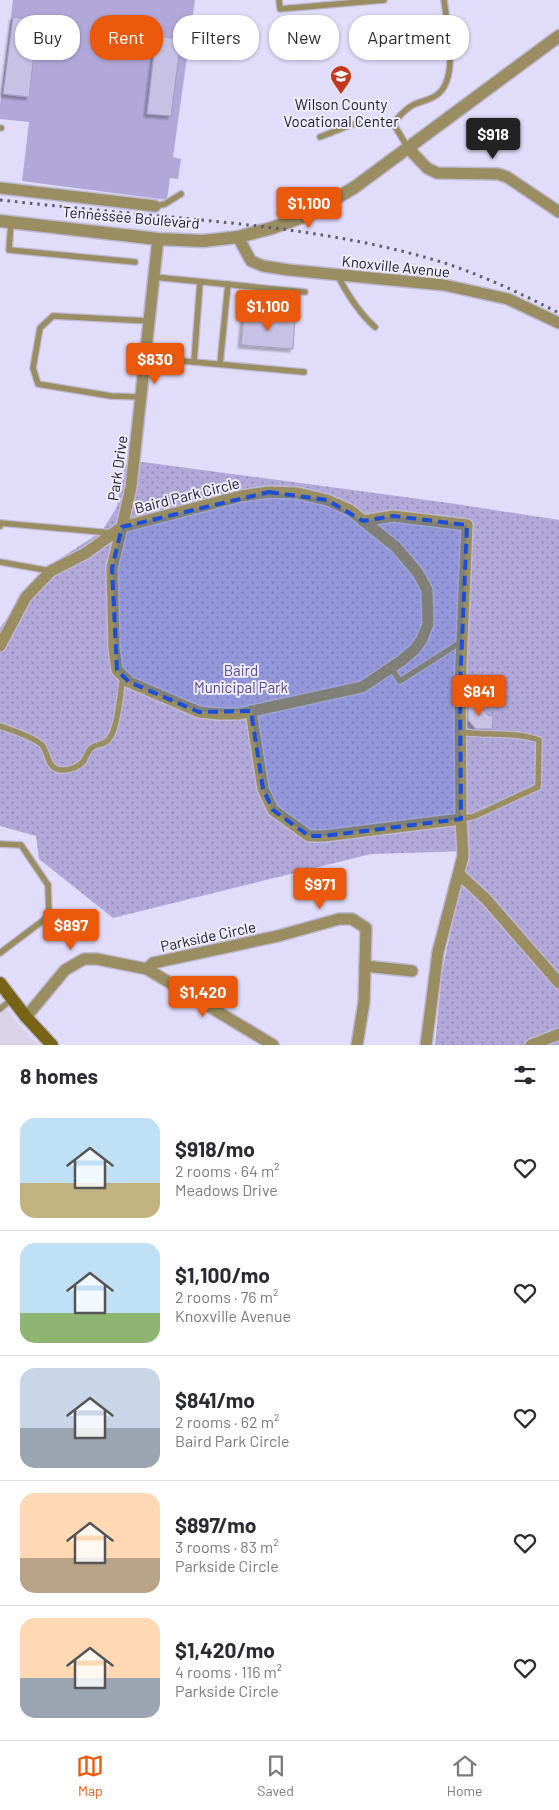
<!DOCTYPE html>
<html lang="en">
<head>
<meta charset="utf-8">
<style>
  body { margin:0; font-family:Barlow,sans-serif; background:#f2f2f3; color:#2b2b33; height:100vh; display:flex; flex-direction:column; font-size:19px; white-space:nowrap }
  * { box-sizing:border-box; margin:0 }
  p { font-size:16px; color:#7c7c81 }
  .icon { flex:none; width:28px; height:28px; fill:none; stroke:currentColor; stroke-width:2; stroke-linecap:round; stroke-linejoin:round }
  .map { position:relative; height:1045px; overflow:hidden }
  .drawer { display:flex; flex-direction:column; background:#fff; flex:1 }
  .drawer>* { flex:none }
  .top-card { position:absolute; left:15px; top:15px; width:530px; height:45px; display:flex; gap:10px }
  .price { position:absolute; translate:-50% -42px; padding:0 11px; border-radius:5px; background:#ea580c; color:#fff; font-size:16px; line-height:32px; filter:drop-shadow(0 1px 2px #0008) }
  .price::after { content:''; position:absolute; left:50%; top:30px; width:15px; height:11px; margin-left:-8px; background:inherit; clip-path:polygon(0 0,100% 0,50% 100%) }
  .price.on { background:#222; color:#fff }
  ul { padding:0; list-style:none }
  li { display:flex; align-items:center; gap:15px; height:125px; padding:0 20px }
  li+li { border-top:1px solid #e1e1e2 }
  li span { display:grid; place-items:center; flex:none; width:140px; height:100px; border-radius:15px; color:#555 }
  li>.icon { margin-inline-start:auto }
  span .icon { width:60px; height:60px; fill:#fffc; stroke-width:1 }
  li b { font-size:21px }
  h2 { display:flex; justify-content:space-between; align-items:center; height:60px; padding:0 20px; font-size:21px }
  .pill { padding:0 18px; border-radius:20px; background:#fff; box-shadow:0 1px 4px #0004; font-size:18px; line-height:45px }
  .pill.on { background:#ea580c; color:#fff }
  .menu { display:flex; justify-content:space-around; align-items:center; height:70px; border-top:1px solid #e1e1e2; background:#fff; font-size:14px; color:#7c7c81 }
  .menu a { display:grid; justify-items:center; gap:2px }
  .menu .on { color:#ea580c }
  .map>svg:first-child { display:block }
  .industrial { fill:#dad3e8 }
  .green { fill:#b1a8d9 }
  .park { fill:url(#park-dots) }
  .building { fill:#c7c1e5; stroke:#a29cbe; filter:url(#shadow) }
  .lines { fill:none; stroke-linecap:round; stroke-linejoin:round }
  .service-casing { stroke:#beb9d3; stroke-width:8 }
  .minor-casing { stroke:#beb9d3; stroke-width:14 }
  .tertiary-casing { stroke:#beb9d3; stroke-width:15 }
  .secondary-casing { stroke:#beb9d3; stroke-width:15 }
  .service { stroke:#998d61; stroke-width:5.5 }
  .minor { stroke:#998d61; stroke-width:11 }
  .tertiary { stroke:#998d61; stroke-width:12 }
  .secondary { stroke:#776417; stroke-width:12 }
  .rail { stroke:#5e5b6d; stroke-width:3; stroke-dasharray:2.5 5; stroke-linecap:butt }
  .marked { fill:#1d4ed8; fill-opacity:0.2; stroke:#1d4ed8; stroke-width:4; stroke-dasharray:10 6; stroke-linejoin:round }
  .labels { text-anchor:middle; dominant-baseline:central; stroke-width:4; stroke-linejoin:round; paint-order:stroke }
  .poi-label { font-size:15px; fill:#1e1b28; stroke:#eeecfa }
  .street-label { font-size:15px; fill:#1e1b28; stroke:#eeecfa }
  .park-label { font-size:15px; fill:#5b4a8e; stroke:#eeecfa }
</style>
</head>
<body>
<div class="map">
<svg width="559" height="1045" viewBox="0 0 559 1045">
  <defs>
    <pattern id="park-dots" width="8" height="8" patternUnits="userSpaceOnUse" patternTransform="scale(1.25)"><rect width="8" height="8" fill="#b1a8d9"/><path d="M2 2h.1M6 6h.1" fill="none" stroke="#8f88b0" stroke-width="1.8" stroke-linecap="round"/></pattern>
    <filter id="shadow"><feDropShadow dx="-3" dy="3" stdDeviation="1" flood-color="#0004"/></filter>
  </defs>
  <rect width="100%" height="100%" fill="#e1dcf9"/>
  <path class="industrial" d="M0 999 18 1024 38 1045H0Z"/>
  <path class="green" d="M13 0H195L173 157 181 159 178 179 170 178 167 200 22 181 29 122 0 119V105Z"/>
  <path class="park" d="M143 462 449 503 559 520V1045H435L442 971 468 851 371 854 113 918 39 859 36 836 0 826V628L32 582 58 560 102 531 117 507 124 465Z"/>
  <g class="building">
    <path d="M13 17 38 20 29 97 3 94Z"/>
    <path d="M156 36 181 39 171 116 147 114Z"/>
    <path d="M244 314 295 318 293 349 241 345Z"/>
    <path d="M468 701H479V706L488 715 493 716 492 729H476L468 720Z"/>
  </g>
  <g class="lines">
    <g class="service-casing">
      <g id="service">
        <path d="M279 0 280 9 384 0"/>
        <path d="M393 123C399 117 405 109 413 105 421 101 431 100 438 94 459 77 447 25 444 0"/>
        <path d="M0 128H1"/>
        <path d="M320 137 353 124 379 122 393 123 408 148"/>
        <path d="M155 206 165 204 181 194"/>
        <path d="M11 222 9 250 135 262"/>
        <path d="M337 274C347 294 358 312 375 327"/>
        <path d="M154 277 305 292"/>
        <path d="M145 358 194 362 200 282"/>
        <path d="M194 362 304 372"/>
        <path d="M220 364 228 284"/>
        <path d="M141 397 111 396 38 384 33 368 40 328 53 316 149 321"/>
        <path d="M0 526V523L112 533"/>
        <path d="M0 562 51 571"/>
        <path d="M391 668 400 681 461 642"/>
        <path d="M0 726C11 730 34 737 42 745 48 752 47 764 55 768 63 773 77 768 83 762 86 758 87 752 91 748 98 742 105 748 112 734 119 718 120 694 123 677"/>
        <path d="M461 732C487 736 513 731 539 740L538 787 475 816 461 819"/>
        <path d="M0 844 21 845 48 885 49 916 0 953"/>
        <path d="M0 1009 12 999"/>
      </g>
    </g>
    <g class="minor-casing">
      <g id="minor">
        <path d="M408 148 427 168 437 173 498 174 507 177 559 212"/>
        <path d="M0 188 155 206"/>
        <path d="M238 237 251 261 263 266 289 270 444 285 508 299 559 323"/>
        <path d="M269 492 297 493 327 500 350 510 396 547 418 573 427 590 428 624 422 639 415 649 401 661 362 687 239 714H219L199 712 129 682 117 670 114 648 112 568 122 527 241 496Z"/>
        <path d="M363 521 393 516 467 525 460 687 461 819 463 856 438 952 426 1045"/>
        <path d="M0 646 26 597 51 571 86 553 122 527 131 487 158 239"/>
        <path d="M251 711 263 789 273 810 309 836H324L461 819"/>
        <path d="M459 874 486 899 559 983"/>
        <path d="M365 966 412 971"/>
        <path d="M147 969 153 963 278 936 339 919H352L366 928 364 1002 357 1045"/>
        <path d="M26 1017 65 970 84 959H97L147 969 273 1045"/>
        <path d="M531 1045 559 1034"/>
      </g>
    </g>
    <g class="tertiary-casing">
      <path id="tertiary" d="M0 221 158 239 203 241 238 237 272 228 308 215 355 187 559 36"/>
    </g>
    <g class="secondary-casing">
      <path id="secondary" d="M0 983 26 1017 52 1045"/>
    </g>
    <use href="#service" class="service"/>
    <use href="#minor" class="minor"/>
    <use href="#tertiary" class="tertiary"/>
    <use href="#secondary" class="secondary"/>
    <path class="rail" d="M0 200C64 207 128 213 192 219 274 227 358 237 438 261 480 274 520 293 559 313"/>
  </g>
  <path class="marked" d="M269 492 327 500 363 521 393 516 467 525 460 687 461 819 324 836H309L273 810 263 789 251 711 199 712 129 682 117 670 112 568 122 527Z"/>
  <defs>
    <g id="school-pin" transform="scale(1.125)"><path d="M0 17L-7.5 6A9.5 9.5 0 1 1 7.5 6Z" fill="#c3381c" stroke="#eeecfa"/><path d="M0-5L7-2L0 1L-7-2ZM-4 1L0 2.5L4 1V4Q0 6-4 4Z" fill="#fff"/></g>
  </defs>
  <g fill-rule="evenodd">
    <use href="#school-pin" x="341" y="76"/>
  </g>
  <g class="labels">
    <g class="poi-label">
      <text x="341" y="104">Wilson County<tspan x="341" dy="17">Vocational Center</tspan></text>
    </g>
    <g class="street-label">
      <text transform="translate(131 217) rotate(5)">Tennessee Boulevard</text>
      <text transform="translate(396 266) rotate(6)">Knoxville Avenue</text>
      <text transform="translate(117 468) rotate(-82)">Park Drive</text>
      <text transform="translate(187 495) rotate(-14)">Baird Park Circle</text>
      <text transform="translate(208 936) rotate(-12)">Parkside Circle</text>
    </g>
    <g class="park-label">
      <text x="241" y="670">Baird<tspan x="241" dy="17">Municipal Park</tspan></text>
    </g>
  </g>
</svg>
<b class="price on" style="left:493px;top:160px">$918</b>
<b class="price" style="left:309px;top:229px">$1,100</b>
<b class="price" style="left:268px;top:332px">$1,100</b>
<b class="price" style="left:155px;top:385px">$830</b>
<b class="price" style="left:479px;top:717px">$841</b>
<b class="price" style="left:320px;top:910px">$971</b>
<b class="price" style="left:71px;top:951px">$897</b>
<b class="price" style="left:203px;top:1018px">$1,420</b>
<div class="top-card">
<a class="pill">Buy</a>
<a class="pill on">Rent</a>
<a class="pill">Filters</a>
<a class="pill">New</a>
<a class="pill">Apartment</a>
</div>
</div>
<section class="drawer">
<h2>8 homes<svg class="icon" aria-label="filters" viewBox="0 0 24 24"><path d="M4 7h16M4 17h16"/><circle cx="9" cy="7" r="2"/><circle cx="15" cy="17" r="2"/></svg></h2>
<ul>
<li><span style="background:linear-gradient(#bfe0f5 65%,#c2b280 0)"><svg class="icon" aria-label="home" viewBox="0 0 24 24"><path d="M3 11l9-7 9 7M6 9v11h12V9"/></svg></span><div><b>$918/mo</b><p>2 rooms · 64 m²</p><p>Meadows Drive</p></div><svg class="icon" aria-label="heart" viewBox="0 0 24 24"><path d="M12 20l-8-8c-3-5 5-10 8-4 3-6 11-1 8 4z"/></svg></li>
<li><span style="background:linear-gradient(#bfe0f5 70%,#8fb573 0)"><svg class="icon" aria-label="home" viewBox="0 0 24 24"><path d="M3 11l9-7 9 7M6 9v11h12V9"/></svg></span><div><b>$1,100/mo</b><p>2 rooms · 76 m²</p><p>Knoxville Avenue</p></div><svg class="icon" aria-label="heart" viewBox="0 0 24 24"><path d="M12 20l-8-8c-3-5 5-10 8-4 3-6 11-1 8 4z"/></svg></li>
<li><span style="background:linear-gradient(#c9d6e8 60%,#9aa5b1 0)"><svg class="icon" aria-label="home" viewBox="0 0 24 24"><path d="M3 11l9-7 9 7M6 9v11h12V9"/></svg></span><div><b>$841/mo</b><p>2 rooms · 62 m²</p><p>Baird Park Circle</p></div><svg class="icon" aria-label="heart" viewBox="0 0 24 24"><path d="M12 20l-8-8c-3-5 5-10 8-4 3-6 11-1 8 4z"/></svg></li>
<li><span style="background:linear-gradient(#ffd9b3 65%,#b9a48a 0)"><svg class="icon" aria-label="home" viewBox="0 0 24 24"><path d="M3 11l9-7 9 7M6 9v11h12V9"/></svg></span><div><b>$897/mo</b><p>3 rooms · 83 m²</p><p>Parkside Circle</p></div><svg class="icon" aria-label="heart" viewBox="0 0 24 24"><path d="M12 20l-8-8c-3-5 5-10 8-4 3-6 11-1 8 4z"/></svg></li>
<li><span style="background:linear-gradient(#ffd9b3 60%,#9aa5b1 0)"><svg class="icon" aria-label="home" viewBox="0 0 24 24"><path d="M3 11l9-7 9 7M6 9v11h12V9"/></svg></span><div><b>$1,420/mo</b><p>4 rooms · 116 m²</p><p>Parkside Circle</p></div><svg class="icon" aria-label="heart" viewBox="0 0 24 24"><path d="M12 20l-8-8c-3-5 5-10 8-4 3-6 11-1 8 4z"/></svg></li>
</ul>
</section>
<nav class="menu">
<a class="on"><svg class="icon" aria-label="map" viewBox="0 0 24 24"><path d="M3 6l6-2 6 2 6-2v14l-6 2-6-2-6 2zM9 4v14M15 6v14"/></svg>Map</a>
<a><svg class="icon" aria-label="saved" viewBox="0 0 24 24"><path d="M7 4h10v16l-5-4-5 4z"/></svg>Saved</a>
<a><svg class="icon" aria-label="home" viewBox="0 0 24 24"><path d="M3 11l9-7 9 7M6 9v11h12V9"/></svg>Home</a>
</nav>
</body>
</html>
